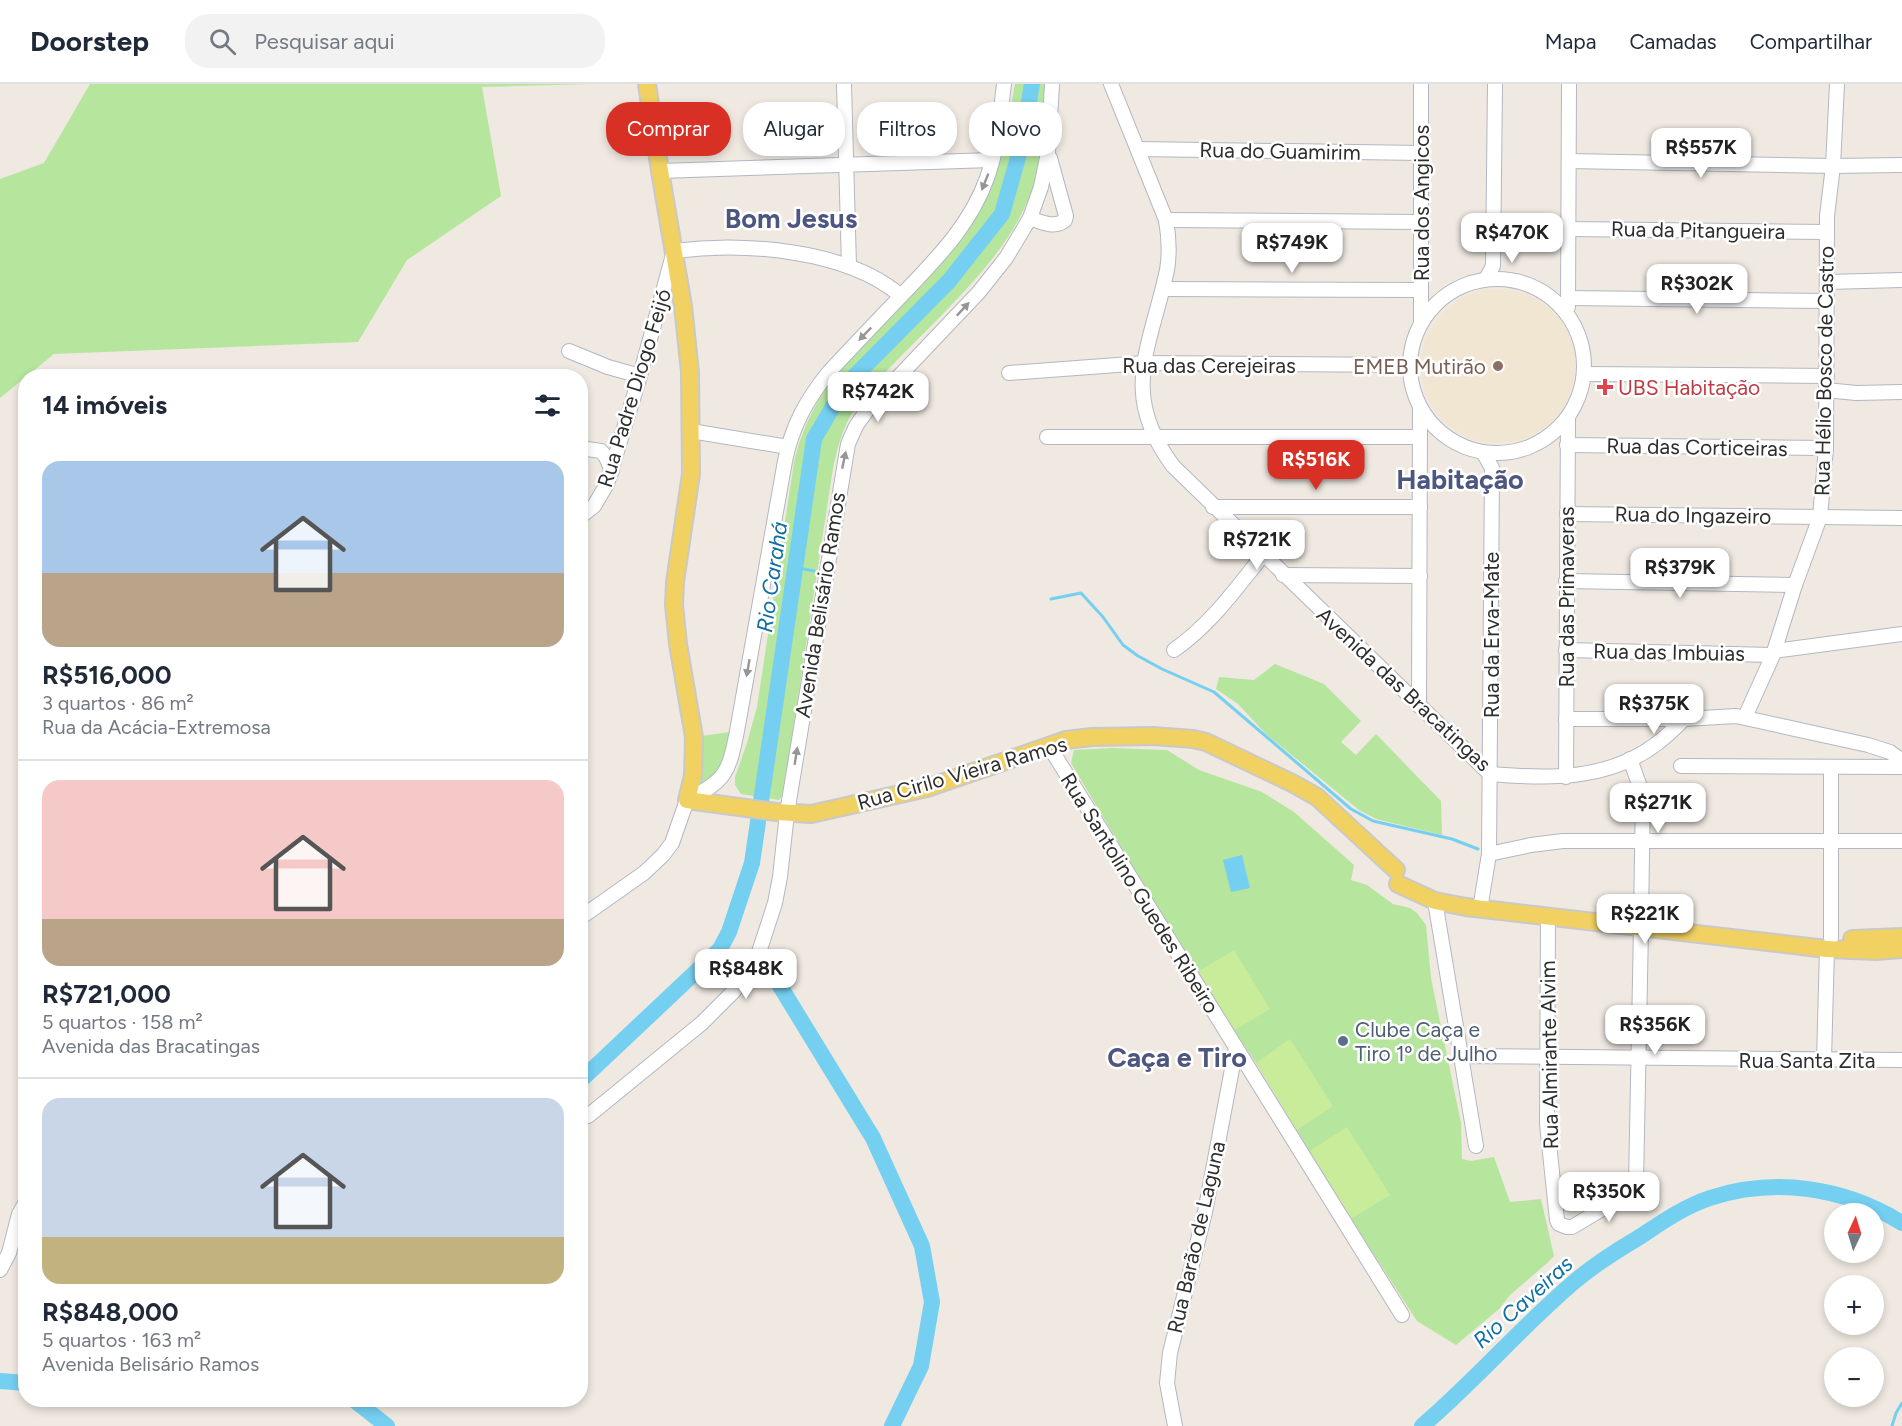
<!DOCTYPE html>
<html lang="pt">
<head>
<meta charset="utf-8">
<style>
  body { margin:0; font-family:Figtree,sans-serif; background:#f2f2f3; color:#1f2937; height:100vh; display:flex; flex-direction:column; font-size:22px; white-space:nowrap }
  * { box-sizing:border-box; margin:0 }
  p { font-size:20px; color:#747a83 }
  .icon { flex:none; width:33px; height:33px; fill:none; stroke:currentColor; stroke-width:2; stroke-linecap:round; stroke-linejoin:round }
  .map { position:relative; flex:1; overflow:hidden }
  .side { position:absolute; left:18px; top:285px; width:570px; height:1038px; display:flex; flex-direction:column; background:#fff; border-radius:24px; box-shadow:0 3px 9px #0003 }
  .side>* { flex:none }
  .top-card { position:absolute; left:606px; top:18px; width:570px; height:54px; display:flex; gap:12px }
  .needle { width:39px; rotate:4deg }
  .controls { position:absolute; left:1824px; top:1119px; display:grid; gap:12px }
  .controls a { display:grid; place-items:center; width:60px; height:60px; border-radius:50%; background:#fff; box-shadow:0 3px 9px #0003; font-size:30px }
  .price { position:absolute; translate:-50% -51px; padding:0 14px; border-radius:12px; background:#fff; color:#222; font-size:20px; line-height:39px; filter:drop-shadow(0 2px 3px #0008) }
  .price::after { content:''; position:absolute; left:50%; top:36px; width:18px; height:14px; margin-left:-9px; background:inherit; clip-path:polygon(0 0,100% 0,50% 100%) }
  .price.selected { background:#d93025; color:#fff }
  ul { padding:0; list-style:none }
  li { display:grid; align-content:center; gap:12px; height:318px; padding:0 24px }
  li+li { border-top:2px solid #e0e1e3 }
  li span { display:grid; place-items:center; height:186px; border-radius:18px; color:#555 }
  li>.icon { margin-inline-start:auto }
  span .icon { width:108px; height:108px; fill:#fffc; stroke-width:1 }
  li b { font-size:26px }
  h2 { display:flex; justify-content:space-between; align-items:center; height:72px; padding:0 24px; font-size:26px }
  .pill { padding:0 21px; border-radius:24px; background:#fff; box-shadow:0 3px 9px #0003; font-size:21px; line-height:54px }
  .pill.selected { background:#d93025; color:#fff }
  header { display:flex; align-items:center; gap:36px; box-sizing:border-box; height:84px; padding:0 30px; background:#fff; border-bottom:2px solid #e0e1e3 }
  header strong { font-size:28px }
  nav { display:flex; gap:33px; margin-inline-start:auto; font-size:21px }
  .search { width:420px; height:54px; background:#f2f2f3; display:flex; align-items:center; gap:15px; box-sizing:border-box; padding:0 21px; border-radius:24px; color:#747a83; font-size:22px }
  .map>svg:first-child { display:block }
  .education { fill:#f0e6d1 }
  .green { fill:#b6e59e }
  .pitch { fill:#c9ec9a }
  .water { fill:#75cff0 }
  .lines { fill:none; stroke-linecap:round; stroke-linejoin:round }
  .stream { stroke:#75cff0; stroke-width:3 }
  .river { stroke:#75cff0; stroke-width:16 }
  .minor-casing { stroke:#b4b7c1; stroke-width:16 }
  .major-casing { stroke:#c9c9c9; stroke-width:20 }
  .minor { stroke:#fff; stroke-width:14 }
  .major { stroke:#f2d163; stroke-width:16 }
  .oneway { fill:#969696 }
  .education-dot { fill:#8d6e63; stroke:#fff; stroke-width:2 }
  .health-dot { fill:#e0444e; stroke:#fff; stroke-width:2 }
  .service-dot { fill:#5c6f8a; stroke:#fff; stroke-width:2 }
  .labels { text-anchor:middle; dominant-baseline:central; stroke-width:5; stroke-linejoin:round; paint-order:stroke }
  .street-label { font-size:21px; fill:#2e2e2e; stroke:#fff }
  .education-label { font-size:21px; fill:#785e54; stroke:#fff; text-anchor:end }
  .health-label { font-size:21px; fill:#be3a42; stroke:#fff; text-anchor:start }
  .service-label { font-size:21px; fill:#4e5e75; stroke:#fff; text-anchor:start }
  .water-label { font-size:22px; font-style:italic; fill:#0d6fa3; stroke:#fff }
  .district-label { font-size:27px; font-weight:bold; fill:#4d5680; stroke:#fff }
</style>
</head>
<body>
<header>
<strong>Doorstep</strong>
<div class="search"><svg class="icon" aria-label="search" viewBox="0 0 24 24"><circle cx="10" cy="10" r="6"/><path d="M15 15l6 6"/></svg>Pesquisar aqui</div>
<nav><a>Mapa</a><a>Camadas</a><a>Compartilhar</a></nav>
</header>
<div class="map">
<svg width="1902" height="1342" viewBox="0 0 1902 1342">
  <rect width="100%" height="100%" fill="#efe9e1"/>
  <circle class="education" cx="1498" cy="282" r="77"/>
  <g class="green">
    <path d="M90 0H589L482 3 501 112 407 176 358 258 54 270 0 314V95L44 79Z"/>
    <path d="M1015 0H1046C1046 26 1045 52 1040 78 1027 142 984 187 940 233 915 258 890 283 866 308 845 336 838 357 832 391L783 711 779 716 741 710 735 701V693L747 659 757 623 794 378C801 348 813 323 830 298L986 113 1003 67Z"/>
    <path d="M1275 580 1324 600 1361 637 1341 658 1356 671 1376 650 1441 717 1442 751 1376 735 1359 726 1266 650 1238 620 1216 605 1219 593 1254 596Z"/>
    <path d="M737 647 729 679 687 716 694 653Z"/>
    <path d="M1113 664 1167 666 1199 686 1262 708 1294 728 1354 781 1351 796 1367 801 1393 820 1410 824 1417 829 1426 841 1431 894 1461 1039 1462 1075 1471 1077 1494 1073 1510 1118 1541 1115 1554 1172 1546 1180 1510 1211 1499 1225 1456 1261 1417 1237 1351 1135 1256 979 1196 889 1071 679 1074 666Z"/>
  </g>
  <g class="pitch">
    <path d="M1234 866 1270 925 1235 946 1196 889Z"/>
    <path d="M1290 955 1333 1022 1297 1046 1256 979Z"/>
    <path d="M1347 1043 1390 1111 1351 1135 1310 1067Z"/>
  </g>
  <path class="water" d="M1242 771 1250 804 1231 808 1223 776Z"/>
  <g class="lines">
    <g class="stream">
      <path d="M794 483 814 487"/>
      <path d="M1051 515 1081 509 1103 533 1123 561 1138 572 1162 585 1214 608 1351 725 1373 737 1452 755 1478 765"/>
      <path d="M1892 1342 1896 1329 1902 1319"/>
    </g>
    <g class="river">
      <path d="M780 902 873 1054 922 1162 932 1218 921 1282 892 1342"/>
      <path d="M580 997 720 865 729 848 752 779 814 355 845 302 949 197 1002 130 1021 63 1032 0"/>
      <path d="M0 1297 26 1299"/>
      <path d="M354 1316 387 1342"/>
      <path d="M1422 1342C1475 1297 1521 1243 1574 1198 1594 1181 1616 1167 1638 1154 1661 1139 1683 1123 1710 1114 1775 1093 1844 1103 1902 1139"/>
    </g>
    <g class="minor-casing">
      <g id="minor">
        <path d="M844 0 849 182"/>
        <path d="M1111 0 1166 136C1169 153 1170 168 1167 186 1150 265 1119 309 1173 382L1490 690C1549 695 1611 697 1660 657 1668 651 1676 643 1684 635"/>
        <path d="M1138 65 1421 69"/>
        <path d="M1569 77 1833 82 1902 81"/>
        <path d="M660 87 992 76"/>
        <path d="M1030 134C1041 138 1055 145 1065 136L1066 132 1050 74"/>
        <path d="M1166 136 1421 138"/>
        <path d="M1568 145 1827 148"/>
        <circle cx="1497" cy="282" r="87"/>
        <path d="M1486 195 1493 182 1495 0"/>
        <path d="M1827 198 1902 196"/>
        <path d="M1163 205 1420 206"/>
        <path d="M1568 214 1827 217"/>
        <path d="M1568 223 1569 0"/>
        <path d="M1421 238V0"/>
        <path d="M569 267 608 283 640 292"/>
        <path d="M1009 289 1144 279 1409 281"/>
        <path d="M1584 290 1827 292"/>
        <path d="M1826 306 1856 309 1902 308"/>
        <path d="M691 347 788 363"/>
        <path d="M1047 353H1420"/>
        <path d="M1567 361 1826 364"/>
        <path d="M580 364 601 367 606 373 612 387"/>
        <path d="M1213 423H1420"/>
        <path d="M1567 430 1902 434"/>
        <path d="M580 433 594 422 607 400 640 292 674 167C742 158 847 165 901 212"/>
        <path d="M1283 491 1420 492"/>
        <path d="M1566 497 1795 501"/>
        <path d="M1174 566C1210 541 1236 505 1263 471"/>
        <path d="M1566 566 1773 571"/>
        <path d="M1774 567 1902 550"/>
        <path d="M1419 622 1420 325"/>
        <path d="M1745 633 1773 571 1795 501 1820 433 1826 364 1827 132 1833 82 1837 0"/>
        <path d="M1566 635H1684L1736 632 1868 661 1890 668 1902 677"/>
        <path d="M1049 662 1402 1231"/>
        <path d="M1630 675 1643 711 1641 833"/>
        <path d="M1681 682 1902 683"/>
        <path d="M1831 683V854"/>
        <path d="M1566 693 1568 333"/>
        <path d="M1489 770 1531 761 1563 757H1902"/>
        <path d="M1435 817 1476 1062"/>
        <path d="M1480 825 1489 770 1492 384 1483 368"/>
        <path d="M1548 833 1547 1040 1557 1136 1559 1140 1567 1143H1572L1629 1109 1636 1100 1641 844"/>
        <path d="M580 834 644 789 663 771 672 759 687 716C726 697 729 688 737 647L785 377C792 342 807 315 829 288 853 262 877 237 901 212 935 176 970 142 987 94 998 64 1000 32 1004 0"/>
        <path d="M1461 972 1902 976"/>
        <path d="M1824 976 1827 865"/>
        <path d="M588 1032 702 939 734 907 759 868 775 819 780 793 787 729 848 360 856 342 868 325 979 208 1006 174 1030 134 1041 103 1048 69 1052 0"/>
        <path d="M0 1186 9 1169 19 1130 26 1118"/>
        <path d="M1175 1342 1167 1299 1170 1269 1205 1128 1236 964"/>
      </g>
    </g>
    <g class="major-casing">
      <g id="major">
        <path d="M647 0 660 87 683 222 690 288 691 390 675 498 674 521 678 560 694 653 693 691 687 716 776 728 811 730 927 704 1066 656 1092 653 1153 652 1193 655 1206 658 1292 699 1317 713 1396 786"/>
        <path d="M1398 800 1435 817 1466 823 1827 865 1876 867 1902 865"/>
        <path d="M1852 855 1902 853"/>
      </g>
    </g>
    <use href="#minor" class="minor"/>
    <use href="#major" class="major"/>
  </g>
  <defs><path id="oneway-solid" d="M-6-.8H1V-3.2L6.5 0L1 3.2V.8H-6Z" transform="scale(1.5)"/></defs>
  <g class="oneway">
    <use href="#oneway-solid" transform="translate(985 98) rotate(112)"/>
    <use href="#oneway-solid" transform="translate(963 225) rotate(-47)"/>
    <use href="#oneway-solid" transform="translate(865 250) rotate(134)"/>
    <use href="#oneway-solid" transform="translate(844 376) rotate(-78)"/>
    <use href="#oneway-solid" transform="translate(748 584) rotate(100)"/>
    <use href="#oneway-solid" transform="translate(796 672) rotate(-81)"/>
  </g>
  <circle class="education-dot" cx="1498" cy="282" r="6"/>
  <path class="health-dot" d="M1602 294h6v6h6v6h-6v6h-6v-6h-6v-6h6z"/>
  <circle class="service-dot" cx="1343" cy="957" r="6"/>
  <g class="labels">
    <g class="street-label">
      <text transform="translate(1280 67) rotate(1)">Rua do Guamirim</text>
      <text transform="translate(1421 119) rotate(-90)">Rua dos Angicos</text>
      <text transform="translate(1698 146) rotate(1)">Rua da Pitangueira</text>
      <text x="1209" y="281">Rua das Cerejeiras</text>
      <text transform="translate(1824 287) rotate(-89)">Rua Hélio Bosco de Castro</text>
      <text transform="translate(634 304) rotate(-73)">Rua Padre Diogo Feijó</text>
      <text transform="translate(1697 363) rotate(1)">Rua das Corticeiras</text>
      <text transform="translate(1693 431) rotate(1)">Rua do Ingazeiro</text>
      <text transform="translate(1566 513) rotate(-90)">Rua das Primaveras</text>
      <text transform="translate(820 521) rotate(-81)">Avenida Belisário Ramos</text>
      <text transform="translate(1491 551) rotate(-90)">Rua da Erva-Mate</text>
      <text transform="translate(1669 568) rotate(1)">Rua das Imbuias</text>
      <text transform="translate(1404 605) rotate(43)">Avenida das Bracatingas</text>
      <text transform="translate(962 689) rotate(-16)">Rua Cirilo Vieira Ramos</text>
      <text transform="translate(1140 809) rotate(58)">Rua Santolino Guedes Ribeiro</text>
      <text transform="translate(1549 971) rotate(-91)">Rua Almirante Alvim</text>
      <text x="1807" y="976">Rua Santa Zita</text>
      <text transform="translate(1196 1153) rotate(-77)">Rua Barão de Laguna</text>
    </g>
    <g class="education-label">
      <text x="1486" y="282">EMEB Mutirão</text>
    </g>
    <g class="health-label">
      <text x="1618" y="303">UBS Habitação</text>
    </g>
    <g class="service-label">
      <text x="1355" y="945">Clube Caça e<tspan x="1355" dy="24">Tiro 1º de Julho</tspan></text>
    </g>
    <g class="water-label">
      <text transform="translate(772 493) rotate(-82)">Rio Carahá</text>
      <text transform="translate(1523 1218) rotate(-42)">Rio Caveiras</text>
    </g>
    <g class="district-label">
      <text x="791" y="134">Bom Jesus</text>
      <text x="1460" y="395">Habitação</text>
      <text x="1177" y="973">Caça e Tiro</text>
    </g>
  </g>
</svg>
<div class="controls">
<a><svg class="needle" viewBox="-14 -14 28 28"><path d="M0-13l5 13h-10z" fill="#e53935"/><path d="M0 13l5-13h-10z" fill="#747a83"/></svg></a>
<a>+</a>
<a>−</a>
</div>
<b class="price" style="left:1701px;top:95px">R$557K</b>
<b class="price" style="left:1512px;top:180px">R$470K</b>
<b class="price" style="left:1292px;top:190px">R$749K</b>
<b class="price" style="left:1697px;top:231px">R$302K</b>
<b class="price" style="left:878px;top:339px">R$742K</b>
<b class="price selected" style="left:1316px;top:407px">R$516K</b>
<b class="price" style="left:1257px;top:487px">R$721K</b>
<b class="price" style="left:1680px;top:515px">R$379K</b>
<b class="price" style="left:1654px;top:651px">R$375K</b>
<b class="price" style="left:1658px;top:750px">R$271K</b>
<b class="price" style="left:1645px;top:861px">R$221K</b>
<b class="price" style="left:746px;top:916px">R$848K</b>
<b class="price" style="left:1655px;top:972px">R$356K</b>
<b class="price" style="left:1609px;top:1139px">R$350K</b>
<div class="top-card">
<a class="pill selected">Comprar</a>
<a class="pill">Alugar</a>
<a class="pill">Filtros</a>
<a class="pill">Novo</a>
</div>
<section class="side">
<h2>14 imóveis<svg class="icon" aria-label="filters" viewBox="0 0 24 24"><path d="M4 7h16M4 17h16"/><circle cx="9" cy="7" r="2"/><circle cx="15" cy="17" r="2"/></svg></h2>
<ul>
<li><span style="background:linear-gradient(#a9c7e8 60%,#b9a48a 0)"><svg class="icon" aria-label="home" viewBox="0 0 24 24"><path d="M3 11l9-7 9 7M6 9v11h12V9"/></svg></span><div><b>R$516,000</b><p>3 quartos · 86 m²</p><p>Rua da Acácia-Extremosa</p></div></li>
<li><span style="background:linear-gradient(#f6c9c9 75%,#b9a48a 0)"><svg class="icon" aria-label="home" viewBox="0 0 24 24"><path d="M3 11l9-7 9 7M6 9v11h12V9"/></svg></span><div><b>R$721,000</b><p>5 quartos · 158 m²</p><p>Avenida das Bracatingas</p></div></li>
<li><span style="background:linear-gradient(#c9d6e8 75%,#c2b280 0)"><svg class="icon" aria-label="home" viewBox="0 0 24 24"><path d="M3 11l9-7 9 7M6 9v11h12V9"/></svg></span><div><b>R$848,000</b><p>5 quartos · 163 m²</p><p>Avenida Belisário Ramos</p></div></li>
</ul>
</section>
</div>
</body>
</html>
